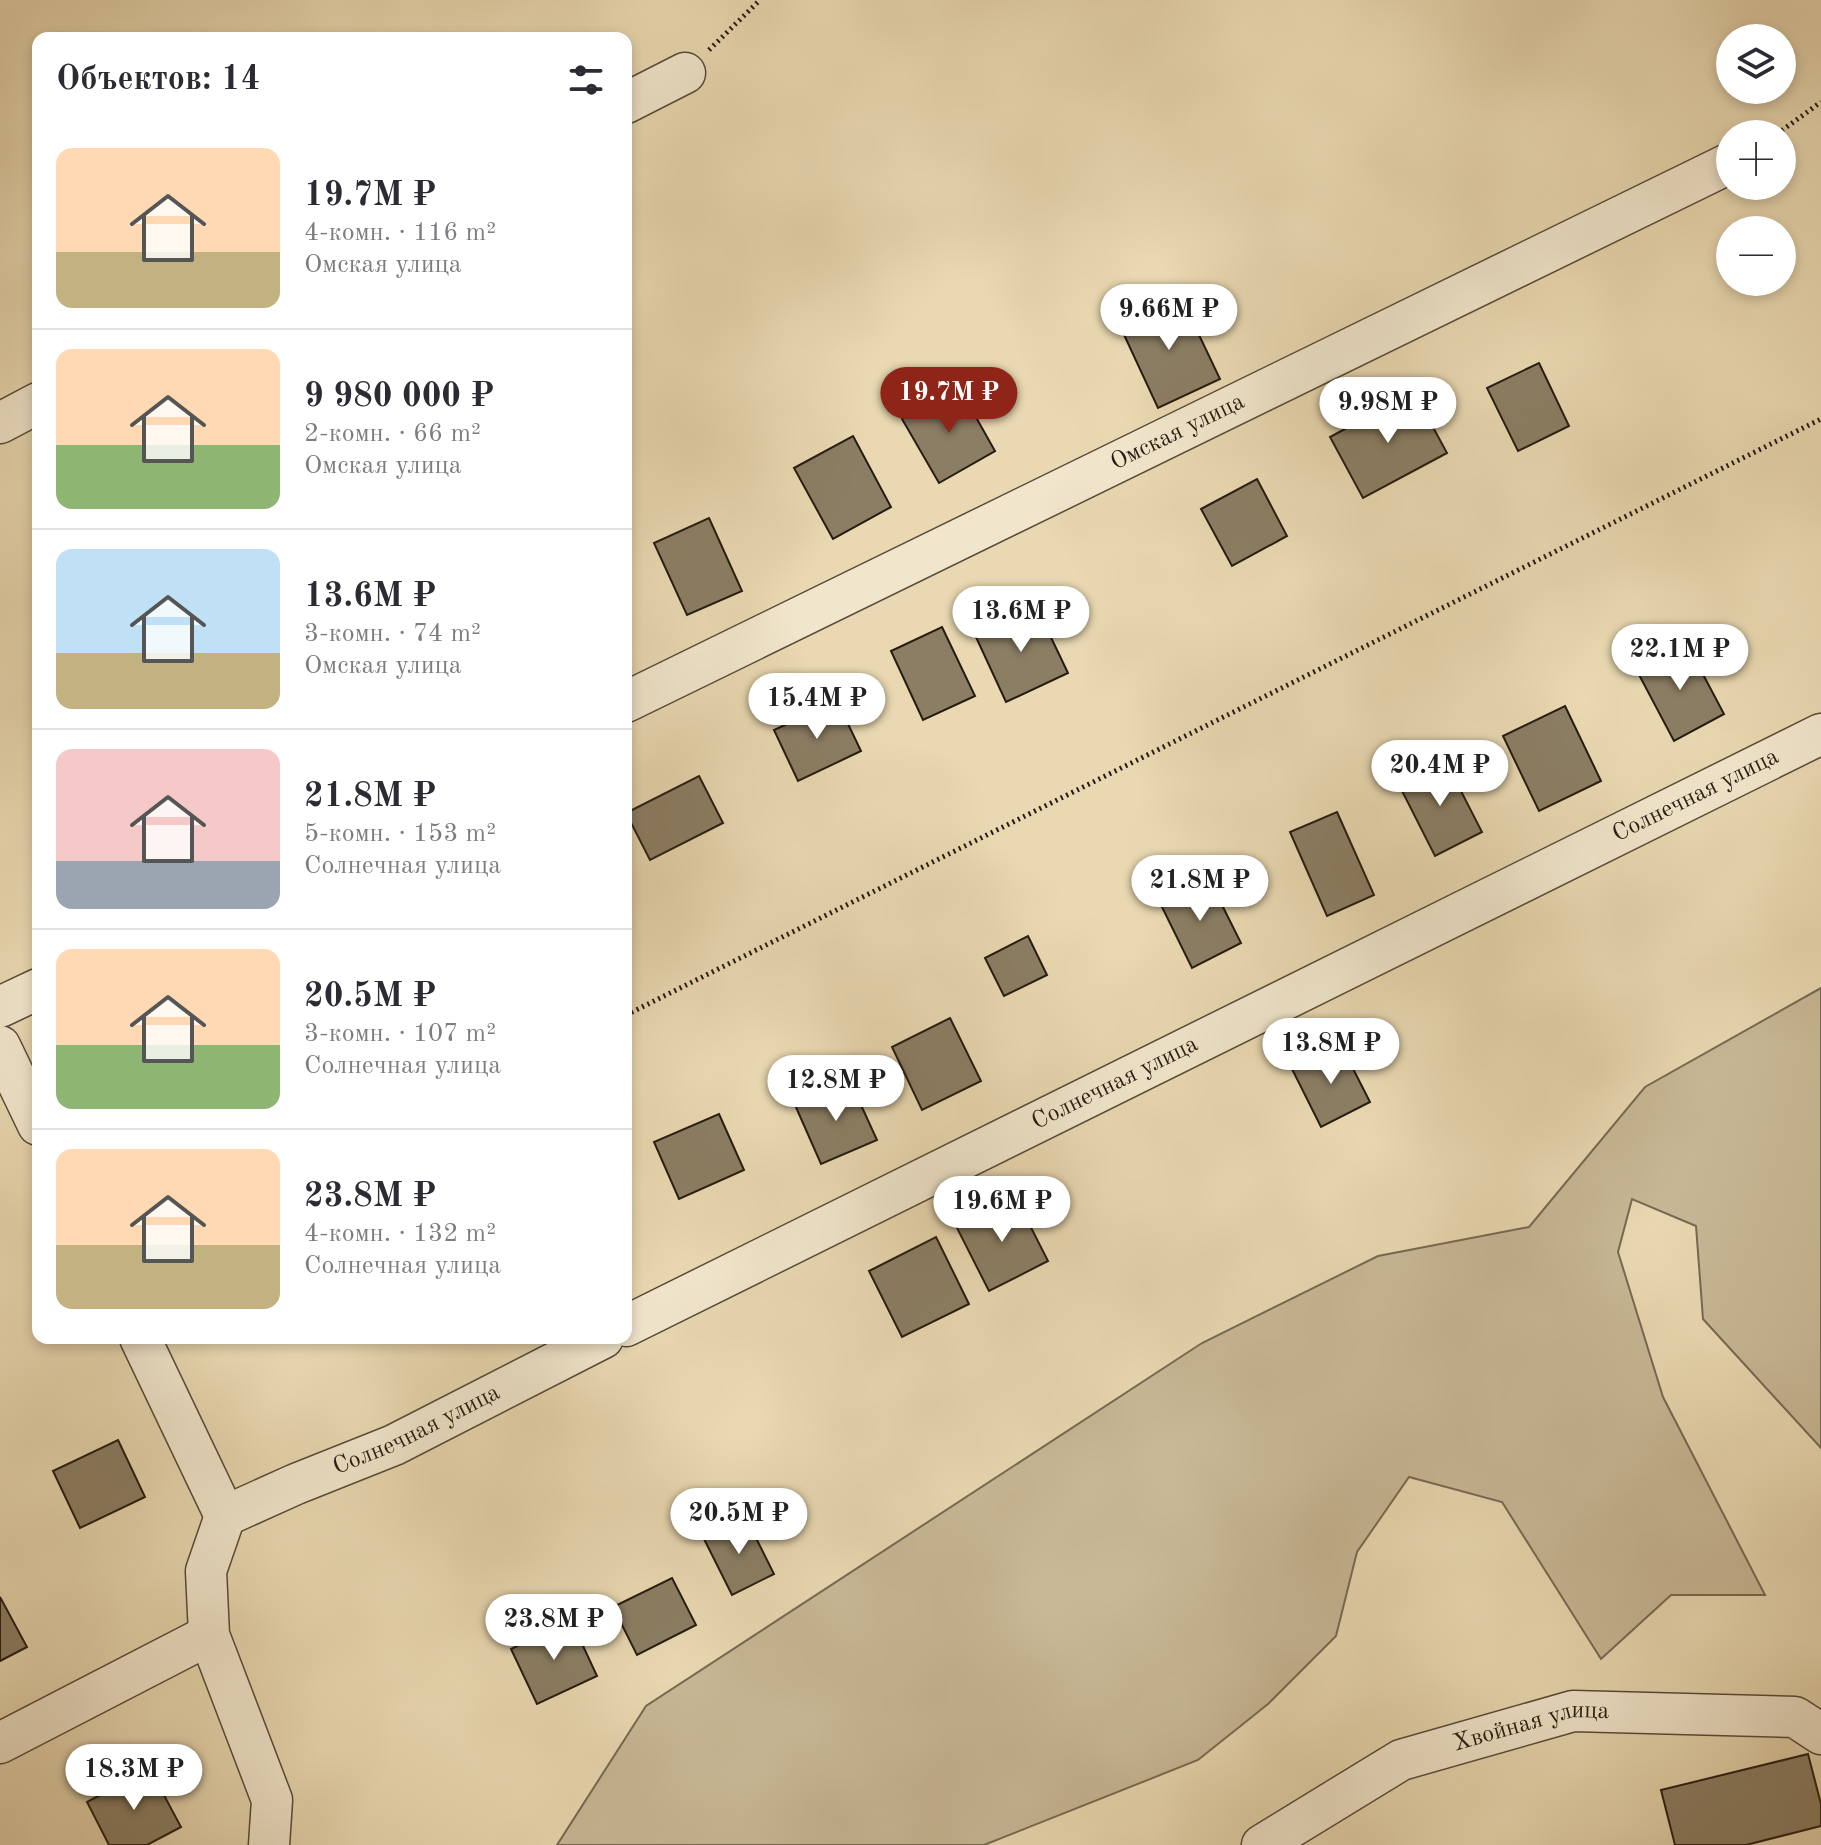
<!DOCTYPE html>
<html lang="ru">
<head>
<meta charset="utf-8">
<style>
  body { margin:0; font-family:"Old Standard TT",serif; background:#f2f2f3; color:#2b2b33; height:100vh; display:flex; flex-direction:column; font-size:30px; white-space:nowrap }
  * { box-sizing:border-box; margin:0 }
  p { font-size:26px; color:#7c7c81 }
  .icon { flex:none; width:44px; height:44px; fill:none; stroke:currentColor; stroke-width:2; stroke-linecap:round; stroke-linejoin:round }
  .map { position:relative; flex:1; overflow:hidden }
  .panel { position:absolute; left:32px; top:32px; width:600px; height:1312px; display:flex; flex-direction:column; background:#fff; border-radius:16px; box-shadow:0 4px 12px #0003 }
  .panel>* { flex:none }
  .tools { position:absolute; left:1716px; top:24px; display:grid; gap:16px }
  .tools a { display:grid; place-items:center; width:80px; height:80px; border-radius:50%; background:#fff; box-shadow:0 4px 12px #0003; font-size:40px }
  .price { position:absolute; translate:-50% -68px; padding:0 18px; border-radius:28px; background:#fff; color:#222; font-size:26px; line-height:52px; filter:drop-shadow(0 2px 4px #0008) }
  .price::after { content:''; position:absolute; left:50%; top:48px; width:24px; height:18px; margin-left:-12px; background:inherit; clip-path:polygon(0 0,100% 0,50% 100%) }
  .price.current { background:#8f2418; color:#fff }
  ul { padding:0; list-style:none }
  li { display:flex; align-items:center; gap:24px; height:200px; padding:0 24px }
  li+li { border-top:2px solid #e1e1e2 }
  li span { display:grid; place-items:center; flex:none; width:224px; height:160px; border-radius:16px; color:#555 }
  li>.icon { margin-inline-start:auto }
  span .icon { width:96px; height:96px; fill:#fffc; stroke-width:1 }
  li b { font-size:34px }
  h2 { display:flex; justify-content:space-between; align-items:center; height:96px; padding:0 24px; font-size:34px }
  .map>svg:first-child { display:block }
  .green { fill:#c8b896; stroke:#766a54; stroke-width:2 }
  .building { fill:#8b7e64; stroke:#251c11; stroke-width:2 }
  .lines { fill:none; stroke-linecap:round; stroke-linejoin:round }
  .minor-casing { stroke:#564b39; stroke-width:43 }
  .path { stroke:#251c11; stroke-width:5; stroke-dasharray:2 4; stroke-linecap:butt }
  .minor { stroke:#f1e6cc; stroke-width:40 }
  .labels { text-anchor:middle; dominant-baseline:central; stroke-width:8; stroke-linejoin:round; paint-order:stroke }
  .street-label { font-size:24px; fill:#251c11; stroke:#f1e6cc }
</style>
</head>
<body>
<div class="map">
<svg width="1821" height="1845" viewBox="0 0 1821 1845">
  <rect width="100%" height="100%" fill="#e9d8b1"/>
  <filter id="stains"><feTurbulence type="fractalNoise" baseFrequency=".0025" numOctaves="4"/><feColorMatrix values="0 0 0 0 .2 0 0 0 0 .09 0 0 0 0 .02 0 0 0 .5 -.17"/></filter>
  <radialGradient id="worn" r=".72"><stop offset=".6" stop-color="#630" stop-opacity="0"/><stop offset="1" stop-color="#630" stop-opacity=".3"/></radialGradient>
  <path class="green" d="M1821 988V1448L1703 1319 1696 1226 1632 1199 1618 1252 1663 1397 1765 1595H1671L1601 1659 1502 1502 1409 1477 1357 1552 1336 1636 1268 1704 1198 1760 984 1845H557L646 1706 1202 1343 1378 1256 1529 1227 1645 1087Z"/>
  <g class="building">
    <path d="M1180 295 1220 379 1158 408 1119 324Z"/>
    <path d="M1539 363 1569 426 1518 451 1487 388Z"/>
    <path d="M959 387 995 451 939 483 902 419Z"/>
    <path d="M1414 392 1447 453 1363 498 1330 437Z"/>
    <path d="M853 436 891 507 833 539 794 468Z"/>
    <path d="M1257 479 1287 536 1232 566 1201 509Z"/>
    <path d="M709 518 742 591 687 615 654 543Z"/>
    <path d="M1036 606 1068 673 1006 702 975 635Z"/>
    <path d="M942 627 975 696 923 720 891 651Z"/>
    <path d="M1687 644 1724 714 1674 741 1637 671Z"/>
    <path d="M837 701 861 751 798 781 774 730Z"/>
    <path d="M1565 706 1601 781 1539 811 1503 736Z"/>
    <path d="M1445 760 1482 832 1435 856 1398 783Z"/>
    <path d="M699 776 723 823 650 860 626 813Z"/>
    <path d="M1337 812 1374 895 1327 916 1290 832Z"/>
    <path d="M1209 879 1241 943 1192 968 1160 903Z"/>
    <path d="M1028 936 1047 975 1004 996 985 958Z"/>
    <path d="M950 1018 981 1081 922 1110 892 1047Z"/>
    <path d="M1341 1045 1370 1102 1321 1127 1292 1069Z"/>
    <path d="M850 1081 877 1140 821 1164 795 1105Z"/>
    <path d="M719 1114 744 1170 679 1199 654 1142Z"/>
    <path d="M1015 1196 1048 1261 989 1291 956 1226Z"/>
    <path d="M936 1237 969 1304 902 1337 869 1271Z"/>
    <path d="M118 1440 145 1497 80 1528 53 1471Z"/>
    <path d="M746 1518 774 1574 732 1595 704 1539Z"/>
    <path d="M672 1578 696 1625 637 1655 613 1607Z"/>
    <path d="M0 1597 27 1647 0 1661Z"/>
    <path d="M571 1620 597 1676 537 1704 511 1649Z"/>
    <path d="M1808 1754 1821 1804V1826L1746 1845H1675L1661 1790Z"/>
    <path d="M150 1769 181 1827 147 1845H109L87 1802Z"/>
  </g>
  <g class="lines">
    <g class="minor-casing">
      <g id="minor">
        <path d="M626 103 685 73"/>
        <path d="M0 423 38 403"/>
        <path id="s1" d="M626 702 1730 163"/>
        <path d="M0 1007 38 989"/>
        <path d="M0 1046 38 1125"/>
        <path id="s2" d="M626 1326 1821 734"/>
        <path d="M140 1338 225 1516"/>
        <path id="s3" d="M225 1516 296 1484 394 1445 603 1338"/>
        <path d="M225 1516 206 1571 209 1635 272 1800 269 1845"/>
        <path d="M0 1743 209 1635"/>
        <path id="s4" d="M1262 1845 1401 1760 1573 1711 1795 1717 1821 1734"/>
      </g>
    </g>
    <g class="path">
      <path d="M709 50 760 0"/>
      <path d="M1777 134 1821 102"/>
      <path d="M626 1015 1821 419"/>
    </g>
    <use href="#minor" class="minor"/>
  </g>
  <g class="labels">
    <g class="street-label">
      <text stroke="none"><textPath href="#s1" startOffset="614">Омская улица</textPath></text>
      <text stroke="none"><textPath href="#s2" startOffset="1194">Солнечная улица</textPath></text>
      <text stroke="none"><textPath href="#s2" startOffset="546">Солнечная улица</textPath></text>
      <text stroke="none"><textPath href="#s3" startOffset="210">Солнечная улица</textPath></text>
      <text stroke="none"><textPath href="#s4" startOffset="298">Хвойная улица</textPath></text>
    </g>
  </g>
  <rect width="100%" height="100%" filter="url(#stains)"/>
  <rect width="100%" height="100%" fill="url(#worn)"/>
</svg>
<div class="tools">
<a><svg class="icon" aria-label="layers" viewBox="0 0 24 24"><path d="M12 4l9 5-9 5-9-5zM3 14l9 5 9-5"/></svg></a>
<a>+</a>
<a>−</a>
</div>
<b class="price" style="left:1169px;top:352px">9.66M ₽</b>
<b class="price current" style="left:949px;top:435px">19.7M ₽</b>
<b class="price" style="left:1388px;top:445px">9.98M ₽</b>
<b class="price" style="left:1021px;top:654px">13.6M ₽</b>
<b class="price" style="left:1680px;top:692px">22.1M ₽</b>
<b class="price" style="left:817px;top:741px">15.4M ₽</b>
<b class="price" style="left:1440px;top:808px">20.4M ₽</b>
<b class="price" style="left:1200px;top:923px">21.8M ₽</b>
<b class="price" style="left:1331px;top:1086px">13.8M ₽</b>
<b class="price" style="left:836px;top:1123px">12.8M ₽</b>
<b class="price" style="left:1002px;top:1244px">19.6M ₽</b>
<b class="price" style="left:739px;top:1556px">20.5M ₽</b>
<b class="price" style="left:554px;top:1662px">23.8M ₽</b>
<b class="price" style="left:134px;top:1812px">18.3M ₽</b>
<section class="panel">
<h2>Объектов: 14<svg class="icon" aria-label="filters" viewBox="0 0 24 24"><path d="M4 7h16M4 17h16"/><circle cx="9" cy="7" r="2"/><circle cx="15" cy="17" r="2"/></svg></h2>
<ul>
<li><span style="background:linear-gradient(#ffd9b3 65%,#c2b280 0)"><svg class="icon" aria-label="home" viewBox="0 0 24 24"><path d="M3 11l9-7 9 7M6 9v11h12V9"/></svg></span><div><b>19.7M ₽</b><p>4-комн. · 116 m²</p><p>Омская улица</p></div></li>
<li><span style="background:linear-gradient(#ffd9b3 60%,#8fb573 0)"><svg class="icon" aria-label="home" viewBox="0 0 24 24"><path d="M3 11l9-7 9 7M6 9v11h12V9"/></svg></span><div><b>9 980 000 ₽</b><p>2-комн. · 66 m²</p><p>Омская улица</p></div></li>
<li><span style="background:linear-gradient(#bfe0f5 65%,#c2b280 0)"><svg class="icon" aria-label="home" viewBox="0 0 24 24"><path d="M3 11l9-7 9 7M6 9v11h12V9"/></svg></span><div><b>13.6M ₽</b><p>3-комн. · 74 m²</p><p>Омская улица</p></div></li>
<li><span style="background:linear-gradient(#f6c9c9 70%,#9aa5b1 0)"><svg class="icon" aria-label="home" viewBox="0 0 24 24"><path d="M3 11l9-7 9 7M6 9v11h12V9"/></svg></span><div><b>21.8M ₽</b><p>5-комн. · 153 m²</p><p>Солнечная улица</p></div></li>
<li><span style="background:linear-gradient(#ffd9b3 60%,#8fb573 0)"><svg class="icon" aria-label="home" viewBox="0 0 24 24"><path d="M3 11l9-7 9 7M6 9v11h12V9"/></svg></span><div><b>20.5M ₽</b><p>3-комн. · 107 m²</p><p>Солнечная улица</p></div></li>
<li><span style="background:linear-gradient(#ffd9b3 60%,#c2b280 0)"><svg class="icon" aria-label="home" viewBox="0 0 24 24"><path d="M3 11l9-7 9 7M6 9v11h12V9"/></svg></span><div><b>23.8M ₽</b><p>4-комн. · 132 m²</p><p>Солнечная улица</p></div></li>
</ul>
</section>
</div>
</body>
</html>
